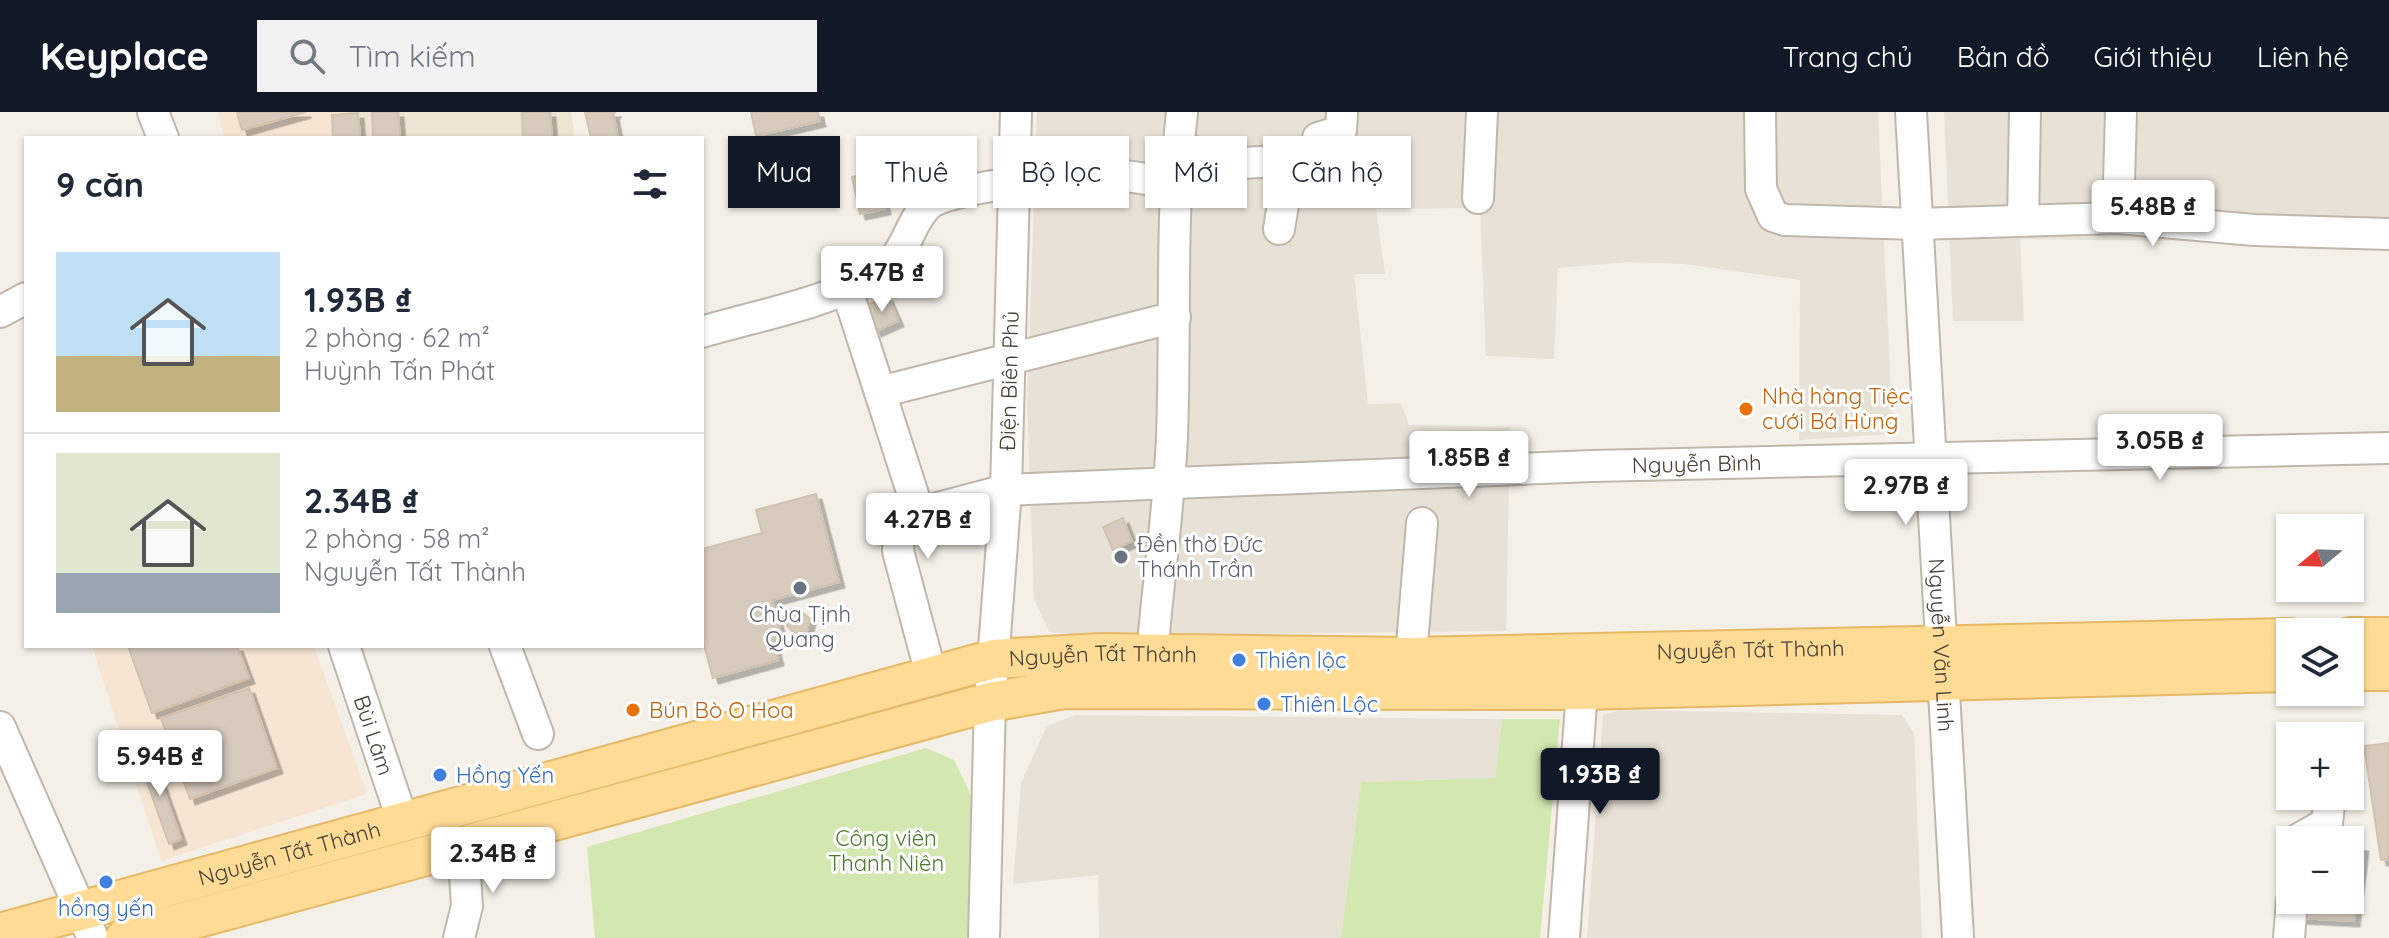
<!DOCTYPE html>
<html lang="vi">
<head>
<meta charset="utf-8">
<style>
  body { margin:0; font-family:Quicksand,sans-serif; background:#f2f2f3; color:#1f2937; height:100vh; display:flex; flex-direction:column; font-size:30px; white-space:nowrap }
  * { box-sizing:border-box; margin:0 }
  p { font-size:26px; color:#747a83 }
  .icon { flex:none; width:44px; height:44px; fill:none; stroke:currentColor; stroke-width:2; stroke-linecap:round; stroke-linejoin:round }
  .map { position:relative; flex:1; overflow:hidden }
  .details { position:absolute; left:24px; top:24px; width:680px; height:512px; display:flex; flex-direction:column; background:#fff; border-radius:0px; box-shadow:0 2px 6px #0004 }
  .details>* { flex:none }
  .guide { position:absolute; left:728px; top:24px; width:760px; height:72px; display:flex; gap:16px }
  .needle { width:52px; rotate:251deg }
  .tools { position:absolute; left:2276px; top:402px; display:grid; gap:16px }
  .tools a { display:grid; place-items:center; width:88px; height:88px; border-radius:0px; background:#fff; box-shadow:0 2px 6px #0004; font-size:40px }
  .price { position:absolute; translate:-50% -68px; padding:0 18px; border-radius:8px; background:#fff; color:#222; font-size:26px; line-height:52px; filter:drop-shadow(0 2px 4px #0008) }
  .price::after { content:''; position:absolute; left:50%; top:48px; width:24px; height:18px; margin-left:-12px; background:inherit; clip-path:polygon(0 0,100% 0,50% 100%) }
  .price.selected { background:#111827; color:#fff }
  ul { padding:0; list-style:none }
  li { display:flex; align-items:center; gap:24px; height:200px; padding:0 32px }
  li+li { border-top:2px solid #e0e1e3 }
  li span { display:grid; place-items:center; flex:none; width:224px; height:160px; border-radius:0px; color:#555 }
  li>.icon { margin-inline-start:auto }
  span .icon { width:96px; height:96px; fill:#fffc; stroke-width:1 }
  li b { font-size:34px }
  h2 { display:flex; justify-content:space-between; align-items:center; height:96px; padding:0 32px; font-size:34px }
  .pill { padding:0 28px; border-radius:0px; background:#fff; box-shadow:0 2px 6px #0004; font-size:28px; line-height:72px }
  .pill.selected { background:#111827; color:#fff }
  header { display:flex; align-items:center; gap:48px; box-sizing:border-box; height:112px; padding:0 40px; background:#111827; color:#fff }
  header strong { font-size:38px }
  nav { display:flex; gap:44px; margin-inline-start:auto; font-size:28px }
  .search { width:560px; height:72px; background:#f2f2f3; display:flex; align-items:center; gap:20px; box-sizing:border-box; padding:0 28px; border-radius:0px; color:#747a83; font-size:30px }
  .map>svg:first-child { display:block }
  .residential { fill:#e8e1d6 }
  .commercial { fill:#f6e5d3 }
  .education { fill:#ede4d1 }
  .green { fill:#d2e8b0 }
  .building { fill:#d6cbbd; stroke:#d1c2b0; stroke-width:2; filter:url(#shadow) }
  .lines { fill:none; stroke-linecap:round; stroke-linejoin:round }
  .minor-casing { stroke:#c0b7aa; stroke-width:34 }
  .major-casing { stroke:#e5b865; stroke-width:42 }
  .minor { stroke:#fff; stroke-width:30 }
  .major { stroke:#ffdb96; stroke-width:38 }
  .food-dot { fill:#e8710a; stroke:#fff; stroke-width:3 }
  .worship-dot { fill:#6b7280; stroke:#fff; stroke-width:3 }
  .shop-dot { fill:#3f7fe0; stroke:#fff; stroke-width:3 }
  .labels { text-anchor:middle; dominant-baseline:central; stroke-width:6; stroke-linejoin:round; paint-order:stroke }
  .street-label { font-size:22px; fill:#474036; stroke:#fff }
  .food-label { font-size:22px; fill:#c56008; stroke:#fff; text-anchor:start }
  .worship-label { font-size:22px; fill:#5b616d; stroke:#fff; text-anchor:start }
  .shop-label { font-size:22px; fill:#366cbe; stroke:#fff; text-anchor:start }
  .park-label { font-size:22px; fill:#4c7a29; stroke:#fff }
</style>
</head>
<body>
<header>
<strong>Keyplace</strong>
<div class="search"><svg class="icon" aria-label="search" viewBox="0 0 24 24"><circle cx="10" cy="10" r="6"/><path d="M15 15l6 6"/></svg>Tìm kiếm</div>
<nav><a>Trang chủ</a><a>Bản đồ</a><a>Giới thiệu</a><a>Liên hệ</a></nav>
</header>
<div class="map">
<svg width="2389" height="826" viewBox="0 0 2389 826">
  <defs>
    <filter id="shadow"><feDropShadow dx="5.5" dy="5.5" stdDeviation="0" flood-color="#0004"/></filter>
  </defs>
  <rect width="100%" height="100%" fill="#f4f0e8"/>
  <g class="residential">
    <path d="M1037 0H1878L1893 322 1799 328 1800 168 1684 152 1629 150 1558 156 1554 247 1486 244 1480 96 1376 97 1385 162H1354L1368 292 1401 291 1409 313 1510 315 1506 519 1095 524 1049 520 1034 486 1027 292Z"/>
    <path d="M1944 0H2389V131L2020 127 2024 209H1953Z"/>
    <path d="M1621 598 1902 603 1914 621 1922 826H1587L1603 603Z"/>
    <path d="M1075 603 1502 607 1495 666 1361 670 1341 826H1099L1098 763 1013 772 1021 671 1047 614Z"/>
  </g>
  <g class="commercial">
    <path d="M218 0H359L361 26H224Z"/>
    <path d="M92 534H314L367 682 161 749Z"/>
  </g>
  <path class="education" d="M359 0H571L575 26H361Z"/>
  <g class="green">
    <path d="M1502 607H1560L1540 826H1341L1361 670 1495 666Z"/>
    <path d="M926 636 954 648 975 692 968 826H595L587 735Z"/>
  </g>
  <g class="building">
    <path d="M237 0H306L242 18Z"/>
    <path d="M372 0H398L400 26H373Z"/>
    <path d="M522 0H550L552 26H523Z"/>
    <path d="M585 0H616L613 1 618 26H591Z"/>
    <path d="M751 0H818L820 9 756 24Z"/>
    <path d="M358 1 360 26H333L332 3Z"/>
    <path d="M877 60 885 97 860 102 852 65Z"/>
    <path d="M887 184 898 209 876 219 865 194Z"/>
    <path d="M816 382 839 470 772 488 782 526 773 528 778 548 713 566 702 526V437L762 421 756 398Z"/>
    <path d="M1123 406 1132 429 1113 438 1103 415Z"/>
    <path d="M801 499 810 507 807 519 795 522 787 514 790 502Z"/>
    <path d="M128 534H237L249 566 152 601Z"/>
    <path d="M249 576 277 656 190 687 161 606Z"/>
    <path d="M2389 631V747L2381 748 2364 634Z"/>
    <path d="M150 640 181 727 169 732 138 645Z"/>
    <path d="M2350 732 2363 734 2354 809 2299 806 2302 788H2350Z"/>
  </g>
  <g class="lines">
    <g class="minor-casing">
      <g id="minor">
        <path d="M153 0 163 26"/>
        <path d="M1760 0 1761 77 1773 104 1785 108 1917 112 2118 106 2254 118 2389 122"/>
        <path id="s1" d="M1911 0 1958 826"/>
        <path d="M1178 36 1240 51 1305 48 1314 45 1318 26 1341 19 1342 0"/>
        <path d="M1478 86 1482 0"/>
        <path d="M2118 106 2121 0"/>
        <path d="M2023 108 2025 0"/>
        <path d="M1279 117 1290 49"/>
        <path d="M847 178 919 401"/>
        <path d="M0 200 26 186"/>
        <path d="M702 220C759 203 823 192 875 163 909 144 907 111 929 92 951 74 1076 63 1108 63 1130 63 1153 68 1175 72"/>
        <path d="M880 280 1175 205"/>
        <path id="s2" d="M344 534 404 713"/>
        <path d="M505 534 538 622"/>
        <path d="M1152 543C1158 470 1169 397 1172 324 1176 215 1170 108 1182 0"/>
        <path d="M1411 545 1422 411"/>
        <path id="s3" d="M932 566 898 439 899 413 919 401 1006 378 1592 354 2389 336"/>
        <path d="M0 615 93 826"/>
        <path d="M2297 728 2327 711 2330 684"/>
        <path d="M459 826 467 794 463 734"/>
        <path id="s4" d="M984 826 990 590 1006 378 1016 0"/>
        <path d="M1564 826 1582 578"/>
        <path d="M2289 826 2292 788"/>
      </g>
    </g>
    <g class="major-casing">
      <g id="major">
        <path d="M2350 525H2389"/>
        <path d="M2350 559H2389"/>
        <path id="s5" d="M0 821 994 547 1101 541 1411 545 2290 526"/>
        <path d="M125 826 990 590 1064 577 1582 578 2290 560"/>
      </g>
    </g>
    <use href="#minor" class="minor"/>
    <use href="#major" class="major"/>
  </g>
  <g class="food-dot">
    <circle cx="1746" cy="297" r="8"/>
    <circle cx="633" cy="598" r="8"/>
  </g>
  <g class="worship-dot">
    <circle cx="1121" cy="445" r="8"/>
    <circle cx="800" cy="476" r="8"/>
  </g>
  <g class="shop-dot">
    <circle cx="1239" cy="548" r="8"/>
    <circle cx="1264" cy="592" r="8"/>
    <circle cx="440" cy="663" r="8"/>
    <circle cx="106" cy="770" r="8"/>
  </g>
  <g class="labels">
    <g class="street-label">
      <text stroke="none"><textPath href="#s4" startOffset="558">Điện Biên Phủ</textPath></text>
      <text stroke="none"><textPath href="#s3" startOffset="962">Nguyễn Bình</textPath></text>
      <text stroke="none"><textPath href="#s1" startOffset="534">Nguyễn Văn Linh</textPath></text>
      <text stroke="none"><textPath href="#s5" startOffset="1788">Nguyễn Tất Thành</textPath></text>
      <text stroke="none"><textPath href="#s5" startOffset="1140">Nguyễn Tất Thành</textPath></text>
      <text stroke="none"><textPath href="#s2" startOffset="94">Bùi Lâm</textPath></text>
      <text stroke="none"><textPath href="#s5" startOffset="300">Nguyễn Tất Thành</textPath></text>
    </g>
    <g class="food-label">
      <text x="1762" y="284">Nhà hàng Tiệc<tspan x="1762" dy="25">cưới Bá Hùng</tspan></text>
      <text x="649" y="598">Bún Bò O Hoa</text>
    </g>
    <g class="worship-label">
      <text x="1137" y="432">Đền thờ Đức<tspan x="1137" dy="25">Thánh Trần</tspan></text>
      <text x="800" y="502" text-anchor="middle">Chùa Tịnh<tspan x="800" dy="25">Quang</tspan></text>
    </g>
    <g class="shop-label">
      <text x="1255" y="548">Thiên lộc</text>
      <text x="1280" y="592">Thiên Lộc</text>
      <text x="456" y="663">Hồng Yến</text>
      <text x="106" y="796" text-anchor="middle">hồng yến</text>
    </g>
    <g class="park-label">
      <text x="886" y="726">Công viên<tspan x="886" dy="25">Thanh Niên</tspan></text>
    </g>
  </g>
</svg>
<div class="tools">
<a><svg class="needle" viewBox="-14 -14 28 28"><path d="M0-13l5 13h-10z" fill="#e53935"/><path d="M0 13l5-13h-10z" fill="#747a83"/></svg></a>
<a><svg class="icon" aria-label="layers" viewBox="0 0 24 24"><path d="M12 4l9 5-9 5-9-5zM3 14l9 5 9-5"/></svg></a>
<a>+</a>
<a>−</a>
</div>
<b class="price" style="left:2153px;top:136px">5.48B ₫</b>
<b class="price" style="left:882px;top:202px">5.47B ₫</b>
<b class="price" style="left:2160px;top:370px">3.05B ₫</b>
<b class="price" style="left:1469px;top:387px">1.85B ₫</b>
<b class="price" style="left:1906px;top:415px">2.97B ₫</b>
<b class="price" style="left:928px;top:449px">4.27B ₫</b>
<b class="price" style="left:160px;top:686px">5.94B ₫</b>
<b class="price selected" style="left:1600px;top:704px">1.93B ₫</b>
<b class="price" style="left:493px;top:783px">2.34B ₫</b>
<div class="guide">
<a class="pill selected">Mua</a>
<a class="pill">Thuê</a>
<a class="pill">Bộ lọc</a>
<a class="pill">Mới</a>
<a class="pill">Căn hộ</a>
</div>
<section class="details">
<h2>9 căn<svg class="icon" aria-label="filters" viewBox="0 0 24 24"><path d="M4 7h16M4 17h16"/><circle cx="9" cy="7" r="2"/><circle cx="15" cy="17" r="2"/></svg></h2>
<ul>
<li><span style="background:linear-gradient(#bfe0f5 65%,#c2b280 0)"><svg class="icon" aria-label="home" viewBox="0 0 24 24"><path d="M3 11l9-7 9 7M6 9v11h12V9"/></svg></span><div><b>1.93B ₫</b><p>2 phòng · 62 m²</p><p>Huỳnh Tấn Phát</p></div></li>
<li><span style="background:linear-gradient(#dfe7d0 75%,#9aa5b1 0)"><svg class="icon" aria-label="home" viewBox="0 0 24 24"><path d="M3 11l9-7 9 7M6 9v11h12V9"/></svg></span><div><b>2.34B ₫</b><p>2 phòng · 58 m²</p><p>Nguyễn Tất Thành</p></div></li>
</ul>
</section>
</div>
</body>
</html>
